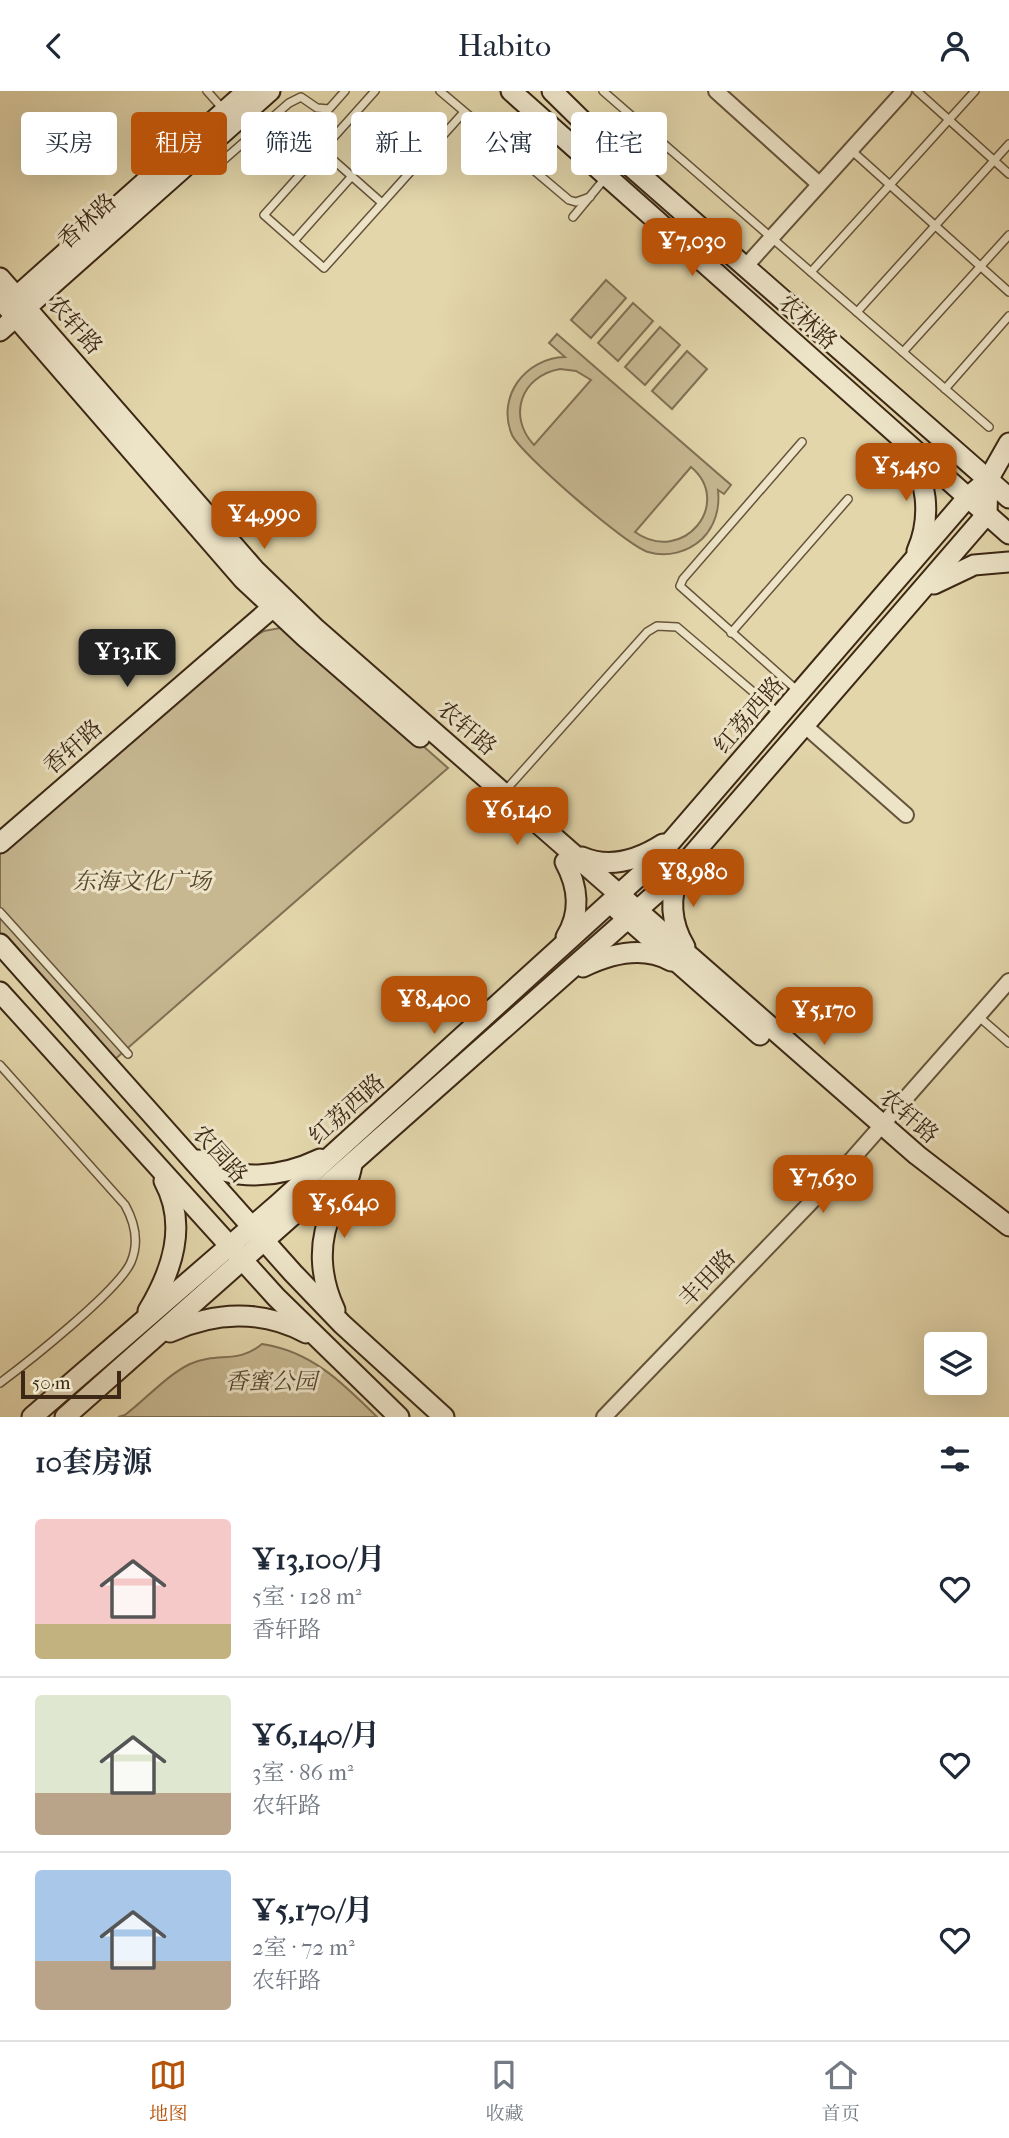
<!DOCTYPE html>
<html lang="zh">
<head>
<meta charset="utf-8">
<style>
  body { margin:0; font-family:"IM FELL French Canon","Noto Serif SC",serif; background:#f2f2f3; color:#1f2937; height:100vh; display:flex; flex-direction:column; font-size:26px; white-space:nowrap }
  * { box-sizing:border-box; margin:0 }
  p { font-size:23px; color:#747a83 }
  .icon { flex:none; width:38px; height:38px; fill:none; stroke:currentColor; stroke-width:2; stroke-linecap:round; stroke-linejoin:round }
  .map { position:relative; height:1326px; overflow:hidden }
  .sheet { display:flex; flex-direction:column; background:#fff; flex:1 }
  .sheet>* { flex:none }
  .top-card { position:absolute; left:21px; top:21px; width:968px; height:63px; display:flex; gap:14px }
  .buttons { position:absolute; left:924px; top:1241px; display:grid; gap:14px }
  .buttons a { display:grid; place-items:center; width:63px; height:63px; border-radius:7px; background:#fff; box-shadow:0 7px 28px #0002; font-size:35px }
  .scale { position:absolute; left:21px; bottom:18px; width:100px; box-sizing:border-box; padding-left:7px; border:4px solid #3c2815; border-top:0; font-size:19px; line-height:24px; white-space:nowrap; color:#3c2815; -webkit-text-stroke:5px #ede4c8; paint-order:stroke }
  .price { position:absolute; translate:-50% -60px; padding:0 16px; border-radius:14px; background:#b45309; color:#fff; font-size:23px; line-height:46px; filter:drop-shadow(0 2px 4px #0008) }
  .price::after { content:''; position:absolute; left:50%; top:42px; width:21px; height:16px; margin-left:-10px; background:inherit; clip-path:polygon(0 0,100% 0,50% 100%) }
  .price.current { background:#222; color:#fff }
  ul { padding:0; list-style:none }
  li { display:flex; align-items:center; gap:21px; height:175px; padding:0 35px }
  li+li { border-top:2px solid #e0e1e3 }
  li span { display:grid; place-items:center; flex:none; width:196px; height:140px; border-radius:7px; color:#555 }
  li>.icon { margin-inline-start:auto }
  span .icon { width:84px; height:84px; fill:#fffc; stroke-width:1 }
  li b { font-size:30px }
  h2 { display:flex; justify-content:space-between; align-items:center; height:84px; padding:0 35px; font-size:30px }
  .tag { padding:0 24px; border-radius:7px; background:#fff; box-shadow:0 7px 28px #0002; font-size:24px; line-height:63px }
  .tag.current { background:#b45309; color:#fff }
  header { display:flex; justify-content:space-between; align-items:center; height:91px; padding:0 35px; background:#fff; font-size:32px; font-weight:600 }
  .dock { display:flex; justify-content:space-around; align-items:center; height:98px; border-top:2px solid #e0e1e3; background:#fff; font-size:19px; color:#747a83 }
  .dock a { display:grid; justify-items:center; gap:4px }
  .dock .current { color:#b45309 }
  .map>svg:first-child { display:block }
  .green { fill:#c7b892; stroke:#827054; stroke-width:2; fill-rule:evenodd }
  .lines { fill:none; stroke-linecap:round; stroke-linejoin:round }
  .lane-casing { stroke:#66543a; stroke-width:10 }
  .street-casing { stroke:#66543a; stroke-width:18 }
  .secondary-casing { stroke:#3c2815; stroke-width:23 }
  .lane { stroke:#ede4c8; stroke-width:7 }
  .street { stroke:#ede4c8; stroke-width:14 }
  .secondary { stroke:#ede4c8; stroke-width:19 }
  .labels { text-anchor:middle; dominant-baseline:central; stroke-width:6; stroke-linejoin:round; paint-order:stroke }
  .street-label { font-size:23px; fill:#3c2815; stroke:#ede4c8 }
  .park-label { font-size:23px; font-style:italic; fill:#58452e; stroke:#ede4c8 }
</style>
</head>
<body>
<header><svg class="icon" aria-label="back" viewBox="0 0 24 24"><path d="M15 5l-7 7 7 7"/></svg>Habito<svg class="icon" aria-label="person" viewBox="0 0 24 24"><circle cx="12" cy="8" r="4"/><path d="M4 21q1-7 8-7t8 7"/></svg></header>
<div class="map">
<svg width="1009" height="1326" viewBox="0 0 1009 1326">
  <rect width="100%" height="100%" fill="#e3d6ab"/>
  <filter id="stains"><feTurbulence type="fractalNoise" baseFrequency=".00286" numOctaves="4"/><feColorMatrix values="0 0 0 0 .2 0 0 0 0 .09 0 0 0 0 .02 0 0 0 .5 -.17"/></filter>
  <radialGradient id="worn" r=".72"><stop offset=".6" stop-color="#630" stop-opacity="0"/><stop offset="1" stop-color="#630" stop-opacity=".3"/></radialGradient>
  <g class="green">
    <path d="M606 189 626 207 591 247 571 229Z"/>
    <path d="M633 212 653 230 618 270 598 252Z"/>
    <path d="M660 236 680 254 645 294 625 276Z"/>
    <path d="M557 243 731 394 724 403 718 399C720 417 715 435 702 448 688 461 667 467 648 461 627 455 521 363 512 344 496 306 525 267 565 266L549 252ZM560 278 576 280 591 289 534 354C507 325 521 285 560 278ZM691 376C734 412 683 475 635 441Z"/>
    <path d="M687 260 707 278 672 318 652 300Z"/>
    <path d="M280 537 312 557 448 677 114 969 0 844V757L236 556 264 540Z"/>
    <path d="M262 1253C311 1260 343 1292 377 1326H118L125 1324C146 1308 167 1284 190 1273 220 1260 236 1274 262 1253Z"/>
  </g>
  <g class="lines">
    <g class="lane-casing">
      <g id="lane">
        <path d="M207 0 223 18"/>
        <path d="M375 0 264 124 324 177 464 21"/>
        <path d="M440 0 569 109 576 111 590 106"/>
        <path d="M603 0 989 336"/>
        <path d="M917 0 1009 83"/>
        <path d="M206 59 220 72 289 12 301 6 317 17 329 18 345 0"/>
        <path d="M322 59 382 112"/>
        <path d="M851 59 1009 201"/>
        <path d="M573 126 606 86"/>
        <path d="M294 150 352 85"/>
        <path d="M811 181 975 0"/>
        <path d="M857 221 1009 53"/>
        <path d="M903 261 1009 144"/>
        <path d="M945 298 1009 225"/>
        <path d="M731 542 848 408"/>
        <path d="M799 601 680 495 683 488 802 351"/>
        <path d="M504 701 647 541 657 535 677 536 778 622"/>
        <path d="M481 732 495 711"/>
        <path d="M0 821 128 963"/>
        <path d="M978 925 1009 952"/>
        <path d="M0 974 125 1114C135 1132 139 1152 131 1171 119 1199 28 1271 0 1292"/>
      </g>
    </g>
    <g class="street-casing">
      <g id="street">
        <path d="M716 0 819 93"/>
        <path d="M745 176 904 0"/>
        <path d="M804 634 906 724"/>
        <path d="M604 1326 846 1075 1009 890"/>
      </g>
    </g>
    <g class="secondary-casing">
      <g id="secondary">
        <path d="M511 0 1009 443"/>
        <path d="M552 0 612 59 1009 407"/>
        <path d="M0 187 255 479 316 538 917 1064 1009 1135"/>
        <path d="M0 208 243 488 305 546 420 646"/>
        <path d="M8 213 247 0"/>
        <path d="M0 240 270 0"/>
        <path d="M907 356C927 387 932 426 917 460"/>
        <path d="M934 493 974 474 1009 471"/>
        <path d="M0 752 273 516 277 506"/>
        <path d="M582 766C610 778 638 769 663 753"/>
        <path d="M565 771C578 795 581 822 566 846"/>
        <path d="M681 781C668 805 671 833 685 856"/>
        <path d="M617 818 760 944"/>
        <path d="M0 853 293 1182 342 1233 444 1326"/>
        <path d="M583 876C610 863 642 854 671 870"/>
        <path d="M0 901 276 1206 399 1326"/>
        <path d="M198 1069C236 1091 280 1087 320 1068"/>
        <path d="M335 1219C320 1187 317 1151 333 1118 342 1098 347 1099 352 1074"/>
        <path d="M148 1220C172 1180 188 1134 164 1090"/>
        <path d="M170 1241C214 1221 262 1218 306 1242"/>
        <path d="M32 1326 277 1114 649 776 968 406 988 389 1009 352"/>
        <path d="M65 1326 668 792 987 423 988 389"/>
      </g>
    </g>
    <use href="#lane" class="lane"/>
    <use href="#street" class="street"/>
    <use href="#secondary" class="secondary"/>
  </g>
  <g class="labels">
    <g class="street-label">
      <text transform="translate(87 130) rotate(-42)">香林路</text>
      <text transform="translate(808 231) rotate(42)">农林路</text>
      <text transform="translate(75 234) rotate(49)">农轩路</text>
      <text transform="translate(749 624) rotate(-49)">红荔西路</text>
      <text transform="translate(467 637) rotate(41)">农轩路</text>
      <text transform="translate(73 656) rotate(-41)">香轩路</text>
      <text transform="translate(347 1018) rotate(-42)">红荔西路</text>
      <text transform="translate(909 1025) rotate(41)">农轩路</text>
      <text transform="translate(220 1063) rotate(48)">农园路</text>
      <text transform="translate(707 1187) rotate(-46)">丰田路</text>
    </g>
    <g class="park-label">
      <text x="142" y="790">东海文化广场</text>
      <text x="271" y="1290">香蜜公园</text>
    </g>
  </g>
  <rect width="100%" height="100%" filter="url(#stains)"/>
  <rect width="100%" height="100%" fill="url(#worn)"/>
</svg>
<div class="buttons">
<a><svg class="icon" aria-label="layers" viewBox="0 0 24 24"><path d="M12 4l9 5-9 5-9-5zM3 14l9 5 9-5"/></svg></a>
</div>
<div class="scale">50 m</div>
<b class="price" style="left:692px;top:187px">¥7,030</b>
<b class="price" style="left:906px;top:412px">¥5,450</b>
<b class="price" style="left:264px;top:460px">¥4,990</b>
<b class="price current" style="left:127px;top:598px">¥13.1K</b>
<b class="price" style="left:517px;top:756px">¥6,140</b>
<b class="price" style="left:693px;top:818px">¥8,980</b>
<b class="price" style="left:434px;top:945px">¥8,400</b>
<b class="price" style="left:824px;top:956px">¥5,170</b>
<b class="price" style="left:823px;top:1124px">¥7,630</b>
<b class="price" style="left:344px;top:1149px">¥5,640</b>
<div class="top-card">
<a class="tag">买房</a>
<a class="tag current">租房</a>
<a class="tag">筛选</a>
<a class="tag">新上</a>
<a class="tag">公寓</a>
<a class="tag">住宅</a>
</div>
</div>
<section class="sheet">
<h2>10套房源<svg class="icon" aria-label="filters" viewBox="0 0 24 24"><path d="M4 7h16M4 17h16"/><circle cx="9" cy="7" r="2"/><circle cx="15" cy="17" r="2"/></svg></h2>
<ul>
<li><span style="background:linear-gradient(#f6c9c9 75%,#c2b280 0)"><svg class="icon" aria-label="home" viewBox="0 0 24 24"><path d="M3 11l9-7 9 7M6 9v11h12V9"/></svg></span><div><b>¥13,100/月</b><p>5室 · 128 m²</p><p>香轩路</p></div><svg class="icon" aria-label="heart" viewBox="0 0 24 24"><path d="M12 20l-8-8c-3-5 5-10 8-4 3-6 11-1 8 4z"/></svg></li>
<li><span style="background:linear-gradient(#dfe7d0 70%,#b9a48a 0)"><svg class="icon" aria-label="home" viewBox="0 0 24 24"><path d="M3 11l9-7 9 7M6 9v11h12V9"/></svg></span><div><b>¥6,140/月</b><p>3室 · 86 m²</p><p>农轩路</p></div><svg class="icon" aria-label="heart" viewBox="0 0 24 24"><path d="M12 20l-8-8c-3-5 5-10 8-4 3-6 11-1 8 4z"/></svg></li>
<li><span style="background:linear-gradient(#a9c7e8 65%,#b9a48a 0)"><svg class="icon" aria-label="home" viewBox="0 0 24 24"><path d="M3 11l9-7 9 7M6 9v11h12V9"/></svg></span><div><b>¥5,170/月</b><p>2室 · 72 m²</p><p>农轩路</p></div><svg class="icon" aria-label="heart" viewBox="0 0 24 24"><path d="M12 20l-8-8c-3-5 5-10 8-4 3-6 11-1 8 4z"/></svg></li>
</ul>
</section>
<nav class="dock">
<a class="current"><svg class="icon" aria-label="map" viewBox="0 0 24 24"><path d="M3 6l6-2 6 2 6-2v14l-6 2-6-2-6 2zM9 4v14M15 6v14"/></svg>地图</a>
<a><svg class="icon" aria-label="saved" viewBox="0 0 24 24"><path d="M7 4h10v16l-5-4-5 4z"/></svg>收藏</a>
<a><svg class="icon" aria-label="home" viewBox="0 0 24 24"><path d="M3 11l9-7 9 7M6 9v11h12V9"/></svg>首页</a>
</nav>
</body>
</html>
